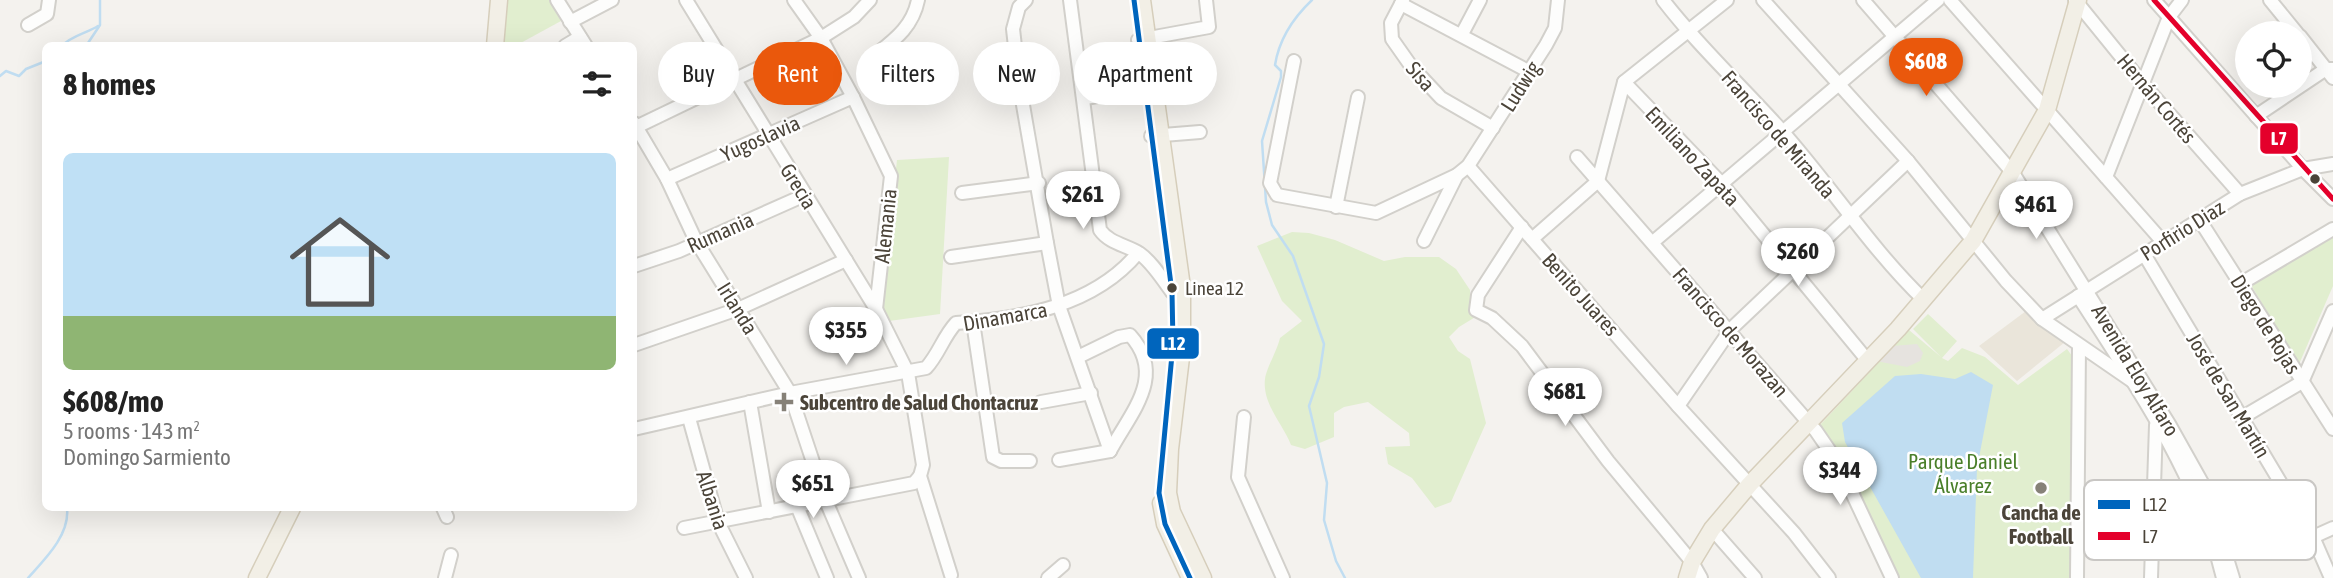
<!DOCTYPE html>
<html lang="en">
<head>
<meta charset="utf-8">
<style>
  body { margin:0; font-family:"Asap Condensed",sans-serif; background:#f2f2f2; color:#222; height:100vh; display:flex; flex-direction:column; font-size:26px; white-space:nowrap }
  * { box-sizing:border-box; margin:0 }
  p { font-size:23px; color:#767676 }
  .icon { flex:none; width:38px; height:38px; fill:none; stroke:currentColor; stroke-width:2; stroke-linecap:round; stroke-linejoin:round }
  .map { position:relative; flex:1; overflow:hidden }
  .sheet { position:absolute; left:42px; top:42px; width:595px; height:469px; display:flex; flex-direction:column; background:#fff; border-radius:10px; box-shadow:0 7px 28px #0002 }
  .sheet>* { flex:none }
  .guide { position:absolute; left:658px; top:42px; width:665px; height:63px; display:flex; gap:14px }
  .buttons { position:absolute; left:2235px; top:21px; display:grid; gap:14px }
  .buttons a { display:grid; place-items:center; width:77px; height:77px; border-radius:50%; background:#fff; box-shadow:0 7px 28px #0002; font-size:35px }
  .price { position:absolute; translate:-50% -60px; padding:0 16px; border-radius:24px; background:#fff; color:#222; font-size:23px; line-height:46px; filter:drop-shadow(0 2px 4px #0008) }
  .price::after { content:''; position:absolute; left:50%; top:42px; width:21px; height:16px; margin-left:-10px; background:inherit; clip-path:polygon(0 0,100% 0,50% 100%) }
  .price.active { background:#ea580c; color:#fff }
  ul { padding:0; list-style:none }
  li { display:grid; align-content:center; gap:14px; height:371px; padding:0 21px }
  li+li { border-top:2px solid #e0e0e0 }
  li span { display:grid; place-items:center; height:217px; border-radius:10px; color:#555 }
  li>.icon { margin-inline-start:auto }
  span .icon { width:126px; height:126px; fill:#fffc; stroke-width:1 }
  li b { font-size:30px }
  h2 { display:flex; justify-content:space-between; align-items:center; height:84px; padding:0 21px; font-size:30px }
  .tag { padding:0 24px; border-radius:32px; background:#fff; box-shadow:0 7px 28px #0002; font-size:24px; line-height:63px }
  .tag.active { background:#ea580c; color:#fff }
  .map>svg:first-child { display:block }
  .education { fill:#eae5da }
  .green { fill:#e1eecf }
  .parking { fill:#e6e3df }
  .water { fill:#c0ddf1 }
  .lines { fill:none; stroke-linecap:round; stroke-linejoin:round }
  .stream { stroke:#c0ddf1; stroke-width:2.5 }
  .minor-casing { stroke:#d2d0cb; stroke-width:16 }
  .major-casing { stroke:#d6cebb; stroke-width:19 }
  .minor { stroke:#fdfdfc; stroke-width:12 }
  .major { stroke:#f2efe6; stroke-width:16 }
  .bus-1-casing { stroke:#fff; stroke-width:10 }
  .bus-2-casing { stroke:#fff; stroke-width:10 }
  .bus-1 { stroke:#0065bd; stroke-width:5 }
  .bus-2 { stroke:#e4002b; stroke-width:5 }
  .bus-dot { fill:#4b4439; stroke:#fff; stroke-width:2.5 }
  .poi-dot { fill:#868178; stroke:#fff; stroke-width:2.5 }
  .labels { text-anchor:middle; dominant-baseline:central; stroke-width:5; stroke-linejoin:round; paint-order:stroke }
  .bus-label { font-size:19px; fill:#4b4439; stroke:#fff; text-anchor:start }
  .street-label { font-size:21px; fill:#4b4439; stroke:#fff }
  .poi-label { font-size:21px; font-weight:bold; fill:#4b4439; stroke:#fff; text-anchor:start }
  .park-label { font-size:21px; fill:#4a7f2a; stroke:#fff }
  .key { fill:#fff; stroke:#c9c7c4; stroke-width:2 }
  .key-label { font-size:19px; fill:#4b4439 }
  .line-badge { stroke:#fff; stroke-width:2.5 }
  .badge-label { font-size:19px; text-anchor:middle; font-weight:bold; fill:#fff }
</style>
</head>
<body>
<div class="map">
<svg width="2333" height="578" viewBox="0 0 2333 578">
  <rect width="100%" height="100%" fill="#f4f2ee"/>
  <path class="education" d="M2026 311 2065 342 2017 381 1979 346Z"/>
  <g class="green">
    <path d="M505 0H549L561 21 517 45 503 46Z"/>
    <path d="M949 157 940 314 889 321 880 308 897 160Z"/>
    <path d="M1292 232 1309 233 1335 240 1384 261 1405 257H1439L1456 269 1470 290V304L1477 316 1459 327 1449 337 1458 351 1470 359 1486 423 1451 502 1435 508 1412 478 1388 464 1385 447 1410 446 1409 433 1368 402 1344 407 1334 413V437L1305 449 1291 445C1283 424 1262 404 1265 379 1266 369 1277 351 1280 338L1302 321 1282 301 1257 246Z"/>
    <path d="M2333 237V286L2299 364 2251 285Z"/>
    <path d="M1928 314 1957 341 1942 358 1948 361 1962 348 1985 357 2018 385 2067 349 2075 360 2072 578H1899L1820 425 1909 330 1941 357 1913 329Z"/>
  </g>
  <path class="parking" d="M1917 344 1923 353 1920 361 1907 367 1876 361 1892 346Z"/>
  <path class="water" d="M1971 372 1993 385 1977 468 1973 578H1921L1845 442 1842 423 1895 376 1921 374 1955 379Z"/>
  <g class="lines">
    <g class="stream">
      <path d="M1312 0C1294 17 1279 40 1275 65L1281 71V77L1262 141 1266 202 1272 225 1293 256 1324 344 1319 377 1309 406 1327 483 1324 520 1336 561 1345 578"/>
      <path d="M62 46C70 36 87 33 98 26"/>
      <path d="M86 46 100 25V0"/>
      <path d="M0 76 6 71 19 76 26 69 46 61"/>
      <path d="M28 578C45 559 70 535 67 508"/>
    </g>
    <g class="minor-casing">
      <g id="minor">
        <path d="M557 0 586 46"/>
        <path d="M686 0 876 309 908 373 923 465 920 476 951 575"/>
        <path d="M794 0 821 38 853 97 891 176 876 309"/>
        <path d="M1026 0 1019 7 1013 29 1019 82 1047 243 1059 306 1110 451"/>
        <path d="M1070 0 1100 230C1109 243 1126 245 1139 253 1153 263 1162 279 1172 292L1182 293"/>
        <path d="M1403 0 1391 23 1392 39 1411 66 1441 98 1493 128"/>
        <path d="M1663 0C1699 47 1743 87 1782 131 1831 186 1871 249 1924 300"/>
        <path d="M1763 0 1908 161 2006 281 2042 319 2148 392"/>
        <path d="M1863 0 2013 173 2169 424 2206 490 2233 578"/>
        <path d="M1950 0 2163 242"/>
        <path d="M2075 0 2144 85 2240 194"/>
        <path d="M2154 0 2303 169 2333 199"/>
        <path d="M2270 0 2297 33"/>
        <path d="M1401 4 1530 72"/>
        <path d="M570 22 612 0"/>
        <path d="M28 25 47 14 49 0"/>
        <path d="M1462 34 1480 0"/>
        <path d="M2300 36 2333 78"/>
        <path d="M1138 40 1209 27 1206 0"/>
        <path d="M565 46 580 37"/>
        <path d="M878 53C897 38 913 25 918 0"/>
        <path d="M1294 61 1270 183 1277 195 1376 213 1457 175"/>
        <path d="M1624 82 1722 184 1868 361"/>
        <path d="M1085 98 1153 87"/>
        <path d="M2256 116 2326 69H2333"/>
        <path d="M634 123 667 179 696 241 790 393 826 501 859 578"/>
        <path d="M634 128 821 38 854 17 870 0"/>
        <path d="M1151 136 1200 132"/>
        <path d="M1577 157 1816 431 1838 463 1892 578"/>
        <path d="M1468 166 1678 406 1794 533 1829 578"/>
        <path d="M2106 177 2169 17 2182 0"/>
        <path d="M667 179 853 97"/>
        <path d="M962 193 1039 183"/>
        <path d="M1336 207 1358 97"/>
        <path d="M2199 219 2333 429"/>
        <path d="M1522 227 1478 295 1476 310 1492 318 1522 346 1608 461 1692 562 1701 578"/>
        <path d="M1532 239 1598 181 1624 82 1727 0"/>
        <path d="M1424 241 1457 175 1468 166 1546 45 1555 28 1558 0"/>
        <path d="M1653 242 1938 0"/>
        <path d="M2144 254 2313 537 2331 578"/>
        <path d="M951 257 1047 243"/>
        <path d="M634 266 679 251 805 195"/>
        <path d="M2240 284 2333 229"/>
        <path d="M2078 296C2134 382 2199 477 2223 578"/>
        <path d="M2042 319 2240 194 2303 169 2333 164"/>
        <path d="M973 322 993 457 1001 461H1030"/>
        <path d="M634 345 738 309 846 260"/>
        <path d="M1078 357 1119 337 1130 335C1167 376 1131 412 1110 451"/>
        <path d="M750 402 769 512"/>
        <path d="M1041 402 1091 393"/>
        <path d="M1678 406 1731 329 1908 161"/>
        <path d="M1244 417 1238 477 1283 578"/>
        <path d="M2243 417 2302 382 2333 311"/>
        <path d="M689 418 718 522 746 578"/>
        <path d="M634 429 790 393 926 368C939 354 943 337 956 323 1021 319 1094 306 1138 253"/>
        <path d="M1059 460 1110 451"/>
        <path d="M2206 490 2286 528 2309 529"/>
        <path d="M797 506 827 578"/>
        <path d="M443 508 447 517"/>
        <path d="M684 528 914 483 920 476"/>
        <path d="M1712 529 1755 578"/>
        <path d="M2313 537 2333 528"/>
        <path d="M445 578 451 555"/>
        <path d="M1048 578 1063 565"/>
        <path d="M2077 578 2079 347"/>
        <path d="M2151 578 2156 425"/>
      </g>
    </g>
    <g class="major-casing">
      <g id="major">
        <path d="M1142 0 1182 287V349L1170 449 1168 493 1172 512 1203 578"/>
        <path d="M495 46 499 0"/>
        <path d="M1161 503 1165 524 1190 578"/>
        <path d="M257 578 292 508"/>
        <path d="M1687 578 1692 562 1712 529 1750 484 1898 329 1973 241 2047 110 2078 0"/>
      </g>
    </g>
    <use href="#minor" class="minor"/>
    <use href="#major" class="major"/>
    <g class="bus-1-casing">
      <path id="bus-1" d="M1134 0 1172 292 1173 344 1159 493 1165 524 1190 578"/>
    </g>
    <g class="bus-2-casing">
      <path id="bus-2" d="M2154 0 2333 199"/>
    </g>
    <use href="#bus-1" class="bus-1"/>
    <use href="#bus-2" class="bus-2"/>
  </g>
  <g class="bus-dot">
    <circle cx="2315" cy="179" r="6"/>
    <circle cx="1172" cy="288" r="6"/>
  </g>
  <g class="poi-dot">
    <path d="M780.5 391.5h7v7h7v7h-7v7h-7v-7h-7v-7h7z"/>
    <circle cx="2041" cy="488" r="7"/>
  </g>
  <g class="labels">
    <g class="bus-label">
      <text x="1185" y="288">Linea 12</text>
    </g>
    <g class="street-label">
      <text transform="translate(1421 76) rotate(49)">Sisa</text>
      <text transform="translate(1520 86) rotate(-58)">Ludwig</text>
      <text transform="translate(2157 98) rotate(50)">Hernán Cortés</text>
      <text transform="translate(1779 134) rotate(49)">Francisco de Miranda</text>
      <text transform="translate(760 138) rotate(-24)">Yugoslavia</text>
      <text transform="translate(1693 156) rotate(47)">Emiliano Zapata</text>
      <text transform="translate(799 186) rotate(58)">Grecia</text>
      <text transform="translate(885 226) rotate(-84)">Alemania</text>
      <text transform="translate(2182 230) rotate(-32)">Porfirio Diaz</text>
      <text transform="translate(720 232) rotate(-24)">Rumania</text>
      <text transform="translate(1581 294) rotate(48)">Benito Juares</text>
      <text transform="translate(738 308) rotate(58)">Irlanda</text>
      <text transform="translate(1005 316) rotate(-10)">Dinamarca</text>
      <text transform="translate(2266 324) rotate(58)">Diego de Rojas</text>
      <text transform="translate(1731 332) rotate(49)">Francisco de Morazan</text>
      <text transform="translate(2136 370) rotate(59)">Avenida Eloy Alfaro</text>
      <text transform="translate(2229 395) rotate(59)">José de San Martín</text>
      <text transform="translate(713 500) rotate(72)">Albania</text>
    </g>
    <g class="poi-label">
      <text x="800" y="402">Subcentro de Salud Chontacruz</text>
      <text x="2041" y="512" text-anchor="middle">Cancha de<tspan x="2041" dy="24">Football</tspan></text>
    </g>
    <g class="park-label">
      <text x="1963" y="461">Parque Daniel<tspan x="1963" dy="24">Álvarez</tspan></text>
    </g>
  </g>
  <rect x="2084" y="480" width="232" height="80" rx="10" class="key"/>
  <rect x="2098" y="500" width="32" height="9" fill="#0065bd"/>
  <rect x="2098" y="532" width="32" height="8" fill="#e4002b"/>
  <g class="key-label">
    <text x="2142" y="511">L12</text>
    <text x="2142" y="543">L7</text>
  </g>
  <g class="line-badge">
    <rect x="2259" y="122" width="40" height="33" rx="7" fill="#e4002b"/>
    <rect x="1146" y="327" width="54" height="33" rx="7" fill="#0065bd"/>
  </g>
  <g class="badge-label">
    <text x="2279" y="145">L7</text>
    <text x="1173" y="350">L12</text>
  </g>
</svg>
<div class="buttons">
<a><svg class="icon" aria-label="locate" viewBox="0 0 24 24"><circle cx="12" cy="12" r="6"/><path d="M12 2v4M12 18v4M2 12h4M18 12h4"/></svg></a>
</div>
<b class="price active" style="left:1926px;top:98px">$608</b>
<b class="price" style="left:1083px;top:231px">$261</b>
<b class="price" style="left:2036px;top:241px">$461</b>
<b class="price" style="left:1798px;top:288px">$260</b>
<b class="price" style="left:846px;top:367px">$355</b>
<b class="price" style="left:1565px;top:428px">$681</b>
<b class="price" style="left:1840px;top:507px">$344</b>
<b class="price" style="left:813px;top:520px">$651</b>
<div class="guide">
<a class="tag">Buy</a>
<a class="tag active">Rent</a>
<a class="tag">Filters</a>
<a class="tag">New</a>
<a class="tag">Apartment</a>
</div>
<section class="sheet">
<h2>8 homes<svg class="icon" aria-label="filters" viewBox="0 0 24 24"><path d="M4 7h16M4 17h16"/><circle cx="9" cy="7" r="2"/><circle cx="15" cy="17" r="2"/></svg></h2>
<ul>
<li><span style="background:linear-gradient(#bfe0f5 75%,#8fb573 0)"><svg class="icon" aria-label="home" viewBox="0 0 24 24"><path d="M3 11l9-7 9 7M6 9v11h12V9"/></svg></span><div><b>$608/mo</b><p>5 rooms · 143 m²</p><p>Domingo Sarmiento</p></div></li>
</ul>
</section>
</div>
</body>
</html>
